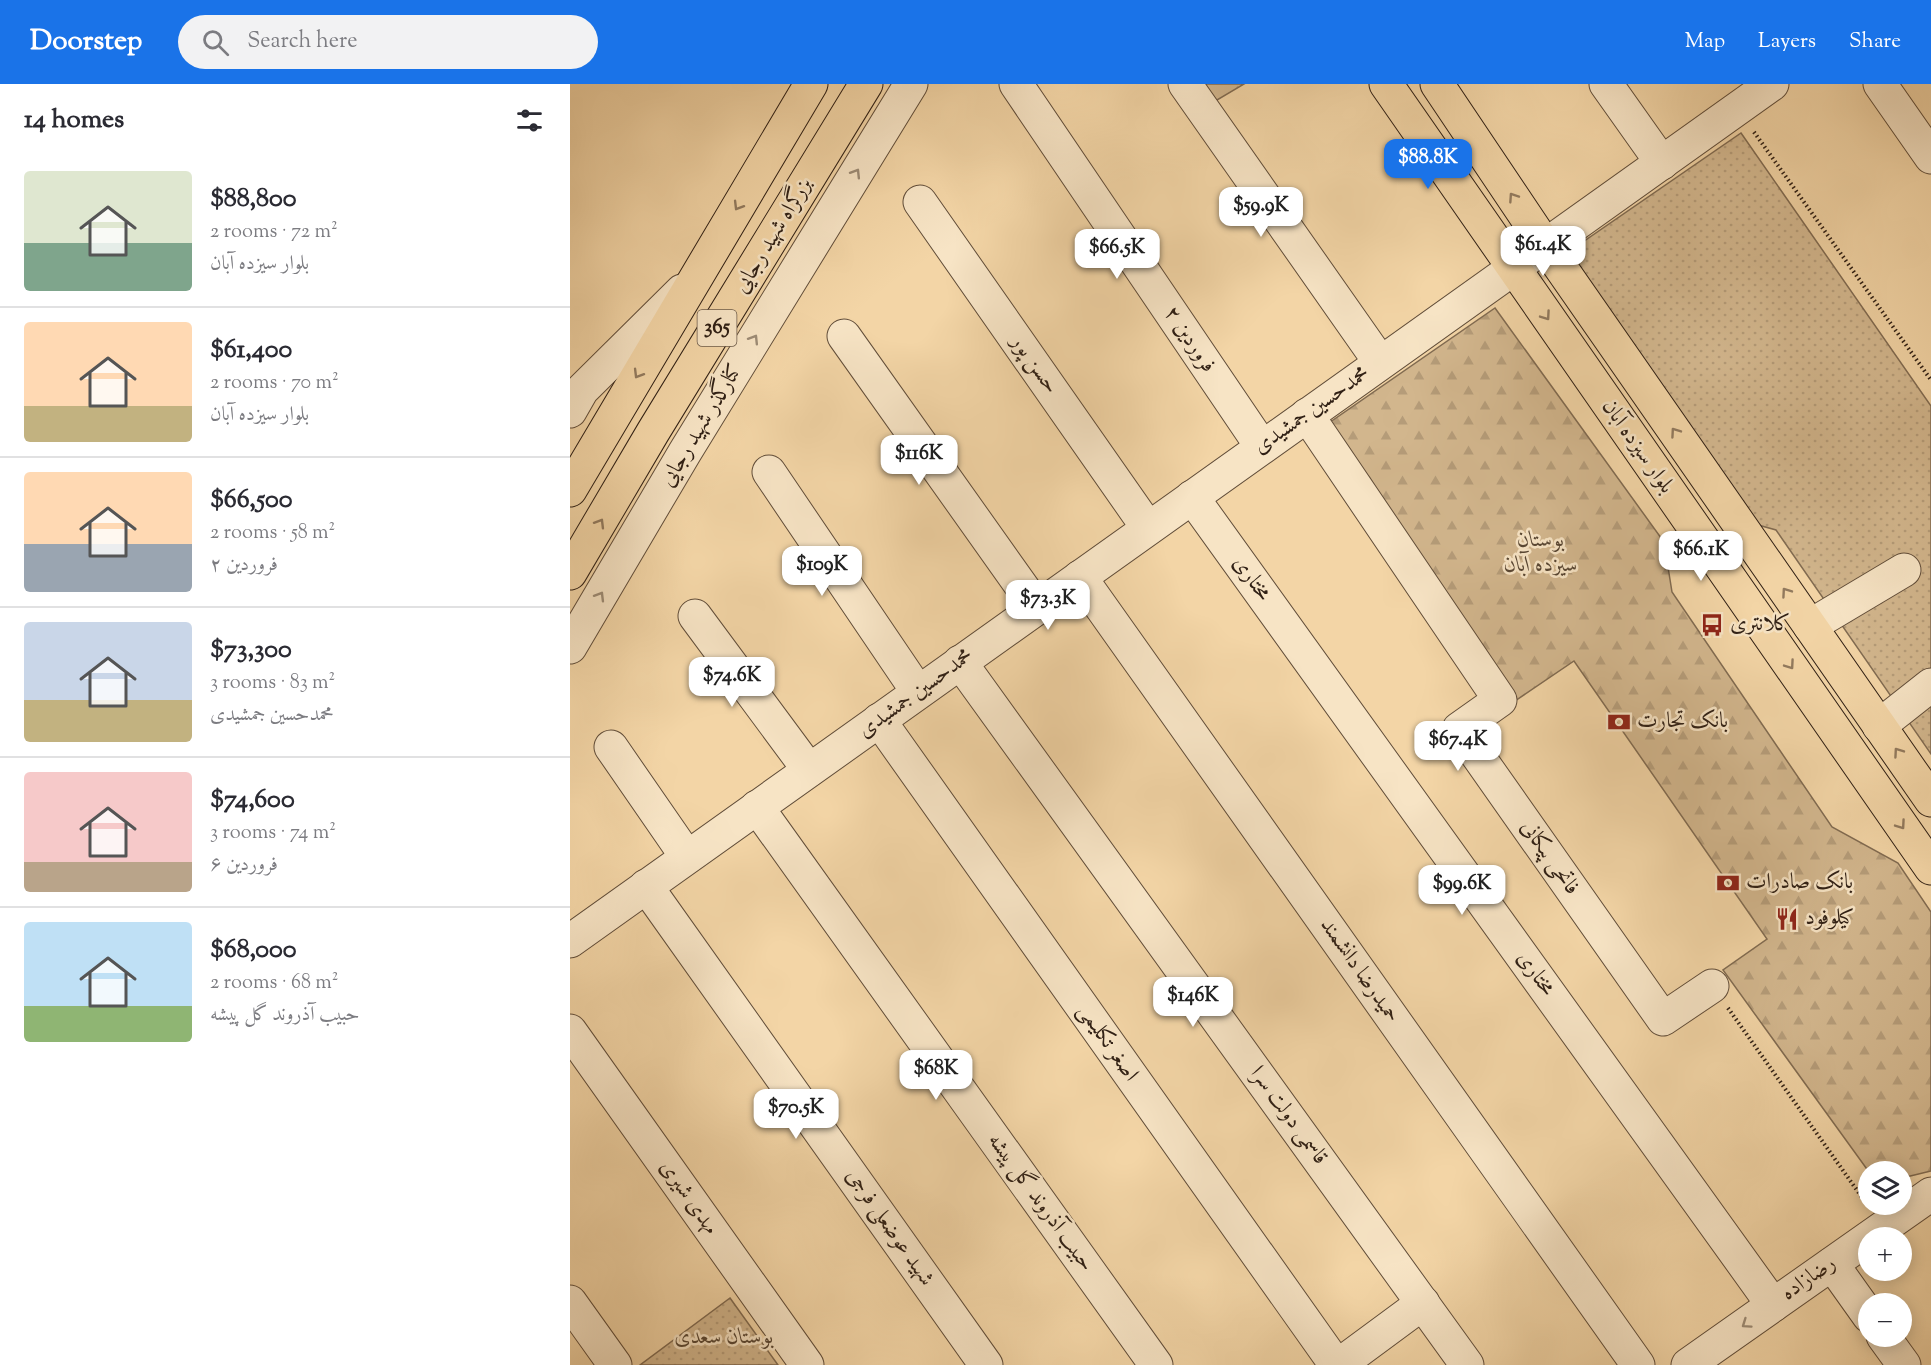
<!DOCTYPE html>
<html lang="en">
<head>
<meta charset="utf-8">
<style>
  body { margin:0; font-family:"Sorts Mill Goudy",Amiri,serif; background:#f2f2f3; color:#2b2b33; height:100vh; display:flex; flex-direction:column; font-size:22px; white-space:nowrap }
  * { box-sizing:border-box; margin:0 }
  p { font-size:20px; color:#7c7c81 }
  .icon { flex:none; width:33px; height:33px; fill:none; stroke:currentColor; stroke-width:2; stroke-linecap:round; stroke-linejoin:round }
  .map { position:relative; flex:1; overflow:hidden }
  .drawer { display:flex; flex-direction:column; background:#fff; width:570px }
  .drawer>* { flex:none }
  .fabs { position:absolute; left:1288px; top:1077px; display:grid; gap:12px }
  .fabs a { display:grid; place-items:center; width:54px; height:54px; border-radius:50%; background:#fff; box-shadow:0 3px 15px #0003; font-size:30px }
  .price { position:absolute; translate:-50% -51px; padding:0 14px; border-radius:12px; background:#fff; color:#222; font-size:20px; line-height:39px; filter:drop-shadow(0 2px 3px #0008) }
  .price::after { content:''; position:absolute; left:50%; top:36px; width:18px; height:14px; margin-left:-9px; background:inherit; clip-path:polygon(0 0,100% 0,50% 100%) }
  .price.selected { background:#1a73e8; color:#fff }
  ul { padding:0; list-style:none }
  li { display:flex; align-items:center; gap:18px; height:150px; padding:0 24px }
  li+li { border-top:2px solid #e1e1e2 }
  li span { display:grid; place-items:center; flex:none; width:168px; height:120px; border-radius:6px; color:#555 }
  li>.icon { margin-inline-start:auto }
  span .icon { width:72px; height:72px; fill:#fffc; stroke-width:1 }
  li b { font-size:26px }
  h2 { display:flex; justify-content:space-between; align-items:center; height:72px; padding:0 24px; font-size:26px }
  header { display:flex; align-items:center; gap:36px; box-sizing:border-box; height:84px; padding:0 30px; background:#1a73e8; color:#fff }
  header strong { font-size:28px }
  nav { display:flex; gap:33px; margin-inline-start:auto; font-size:21px }
  .search { width:420px; height:54px; background:#f2f2f3; display:flex; align-items:center; gap:15px; box-sizing:border-box; padding:0 21px; border-radius:33px; color:#7c7c81; font-size:22px }
  main { display:flex; flex:1; min-height:0 }
  .map>svg:first-child { display:block }
  .forest { fill:url(#forest-firs); stroke:#816b51; stroke-width:1.5 }
  .park { fill:url(#park-dots); stroke:#816b51; stroke-width:1.5 }
  .lines { fill:none; stroke-linecap:round; stroke-linejoin:round }
  .minor-casing { stroke:#614d39; stroke-width:35 }
  .major-casing { stroke:#302015; stroke-width:35 }
  .highway-casing { stroke:#302015; stroke-width:35 }
  .path { stroke:#302015; stroke-width:4; stroke-dasharray:1.5 3; stroke-linecap:butt }
  .minor { stroke:#f7e4c5; stroke-width:33 }
  .major { stroke:#f3d5a6; stroke-width:33 }
  .highway { stroke:#f3d5a6; stroke-width:33 }
  .oneway { stroke:#9d8c76 }
  .oneway2 { stroke:#927a5e }
  .labels { text-anchor:middle; dominant-baseline:central; stroke-width:5; stroke-linejoin:round; paint-order:stroke }
  .shield { fill:#f7e4c5; stroke:#6c5b4a; stroke-width:1.5 }
  .shield-label { font-size:21px; font-weight:bold; fill:#302015 }
  .street-label { font-size:22px; fill:#302015; stroke:#f7e4c5 }
  .park-label { font-size:22px; font-style:italic; fill:#584633; stroke:#f7e4c5 }
  .poi-label { font-size:22px; fill:#302015; stroke:#f7e4c5; text-anchor:start }
</style>
</head>
<body>
<header>
<strong>Doorstep</strong>
<div class="search"><svg class="icon" aria-label="search" viewBox="0 0 24 24"><circle cx="10" cy="10" r="6"/><path d="M15 15l6 6"/></svg>Search here</div>
<nav><a>Map</a><a>Layers</a><a>Share</a></nav>
</header>
<main>
<section class="drawer">
<h2>14 homes<svg class="icon" aria-label="filters" viewBox="0 0 24 24"><path d="M4 7h16M4 17h16"/><circle cx="9" cy="7" r="2"/><circle cx="15" cy="17" r="2"/></svg></h2>
<ul>
<li><span style="background:linear-gradient(#dfe7d0 60%,#7fa58c 0)"><svg class="icon" aria-label="home" viewBox="0 0 24 24"><path d="M3 11l9-7 9 7M6 9v11h12V9"/></svg></span><div><b>$88,800</b><p>2 rooms · 72 m²</p><p>بلوار سیزده آبان</p></div></li>
<li><span style="background:linear-gradient(#ffd9b3 70%,#c2b280 0)"><svg class="icon" aria-label="home" viewBox="0 0 24 24"><path d="M3 11l9-7 9 7M6 9v11h12V9"/></svg></span><div><b>$61,400</b><p>2 rooms · 70 m²</p><p>بلوار سیزده آبان</p></div></li>
<li><span style="background:linear-gradient(#ffd9b3 60%,#9aa5b1 0)"><svg class="icon" aria-label="home" viewBox="0 0 24 24"><path d="M3 11l9-7 9 7M6 9v11h12V9"/></svg></span><div><b>$66,500</b><p>2 rooms · 58 m²</p><p>فروردین ۲</p></div></li>
<li><span style="background:linear-gradient(#c9d6e8 65%,#c2b280 0)"><svg class="icon" aria-label="home" viewBox="0 0 24 24"><path d="M3 11l9-7 9 7M6 9v11h12V9"/></svg></span><div><b>$73,300</b><p>3 rooms · 83 m²</p><p>محمدحسین جمشیدی</p></div></li>
<li><span style="background:linear-gradient(#f6c9c9 75%,#b9a48a 0)"><svg class="icon" aria-label="home" viewBox="0 0 24 24"><path d="M3 11l9-7 9 7M6 9v11h12V9"/></svg></span><div><b>$74,600</b><p>3 rooms · 74 m²</p><p>فروردین ۶</p></div></li>
<li><span style="background:linear-gradient(#bfe0f5 70%,#8fb573 0)"><svg class="icon" aria-label="home" viewBox="0 0 24 24"><path d="M3 11l9-7 9 7M6 9v11h12V9"/></svg></span><div><b>$68,000</b><p>2 rooms · 68 m²</p><p>حبیب آذروند گل پیشه</p></div></li>
</ul>
</section>
<div class="map">
<svg width="1361" height="1281" viewBox="0 0 1361 1281">
  <defs>
    <pattern id="forest-firs" width="22" height="20" patternUnits="userSpaceOnUse" patternTransform="scale(1.5)"><rect width="22" height="20" fill="#d2b68d"/><path d="M5 1l3.5 6h-7zM16 11l3.5 6h-7z" fill="#b59c79"/></pattern>
    <pattern id="park-dots" width="8" height="8" patternUnits="userSpaceOnUse" patternTransform="scale(1.5)"><rect width="8" height="8" fill="#d2b68d"/><path d="M2 2h.1M6 6h.1" fill="none" stroke="#b59c79" stroke-width="1.8" stroke-linecap="round"/></pattern>
  </defs>
  <rect width="100%" height="100%" fill="#f3d5a6"/>
  <filter id="stains"><feTurbulence type="fractalNoise" baseFrequency=".00333" numOctaves="4"/><feColorMatrix values="0 0 0 0 .2 0 0 0 0 .09 0 0 0 0 .02 0 0 0 .5 -.17"/></filter>
  <radialGradient id="worn" r=".72"><stop offset=".6" stop-color="#630" stop-opacity="0"/><stop offset="1" stop-color="#630" stop-opacity=".3"/></radialGradient>
  <g class="forest">
    <path d="M629 0H674L642 19Z"/>
    <path d="M925 224 1094 458 1102 508 1262 743 1328 779 1361 828V1087L1332 1094V1088H1299L1153 886 1197 855 1004 577 942 619 756 341Z"/>
  </g>
  <g class="park">
    <path d="M1171 49 1361 322V670L1206 446 1174 437 994 171Z"/>
    <path d="M160 1214 208 1281H70Z"/>
  </g>
  <g class="lines">
    <g class="minor-casing">
      <g id="minor">
        <path d="M446 0 692 363"/>
        <path d="M615 0 810 278"/>
        <path d="M1036 0 1092 79"/>
        <path d="M1310 0 1361 73"/>
        <path d="M350 118 578 444"/>
        <path d="M274 252 467 524"/>
        <path d="M0 327 12 306 112 207"/>
        <path d="M737 331 930 616 889 645 1093 935 1142 902"/>
        <path d="M199 388 348 608"/>
        <path d="M622 413 1203 1221"/>
        <path d="M510 493 1068 1281"/>
        <path d="M125 532 239 686"/>
        <path d="M1240 542 1334 486"/>
        <path d="M0 563 115 368 341 0"/>
        <path d="M390 578 897 1281"/>
        <path d="M309 636 766 1281"/>
        <path d="M1309 642 1361 601"/>
        <path d="M41 663 117 773"/>
        <path d="M187 723 586 1281"/>
        <path d="M76 802 416 1281"/>
        <path d="M0 857 1202 0"/>
        <path d="M0 947 237 1281"/>
        <path d="M1262 1180 1299 1232"/>
        <path d="M0 1218 45 1281"/>
        <path d="M1313 1252 1334 1281"/>
        <path d="M769 1281 853 1219"/>
        <path d="M1118 1281 1361 1110"/>
      </g>
    </g>
    <g class="major-casing">
      <g id="major">
        <path d="M816 0 1361 784"/>
        <path d="M867 0 975 161 1361 716"/>
      </g>
    </g>
    <g class="highway-casing">
      <g id="highway">
        <path d="M0 406 241 0"/>
        <path d="M0 489 83 348 296 0"/>
      </g>
    </g>
    <g class="path">
      <path d="M1184 48 1361 296"/>
      <path d="M1158 924 1296 1119"/>
    </g>
    <use href="#minor" class="minor"/>
    <use href="#major" class="major"/>
    <use href="#highway" class="highway"/>
  </g>
  <defs><path id="oneway-chevron" d="M-2-3.5L2.5 0L-2 3.5" fill="none" stroke-width="1.6" stroke-linecap="round" stroke-linejoin="round" transform="scale(1.5)"/></defs>
  <g class="oneway">
    <use href="#oneway-chevron" transform="translate(286 89) rotate(-58)"/>
    <use href="#oneway-chevron" transform="translate(184 255) rotate(-58)"/>
    <use href="#oneway-chevron" transform="translate(30 512) rotate(-59)"/>
    <use href="#oneway-chevron" transform="translate(1176 1240) rotate(145)"/>
  </g>
  <g class="oneway2">
    <use href="#oneway-chevron" transform="translate(943 113) rotate(-124)"/>
    <use href="#oneway-chevron" transform="translate(168 122) rotate(121)"/>
    <use href="#oneway-chevron" transform="translate(976 232) rotate(55)"/>
    <use href="#oneway-chevron" transform="translate(68 290) rotate(121)"/>
    <use href="#oneway-chevron" transform="translate(1105 348) rotate(-125)"/>
    <use href="#oneway-chevron" transform="translate(30 439) rotate(-59)"/>
    <use href="#oneway-chevron" transform="translate(1216 508) rotate(-125)"/>
    <use href="#oneway-chevron" transform="translate(1220 581) rotate(55)"/>
    <use href="#oneway-chevron" transform="translate(1328 668) rotate(-125)"/>
    <use href="#oneway-chevron" transform="translate(1331 741) rotate(55)"/>
  </g>
  <defs>
    <g id="bus-bare" transform="scale(1.8)"><path d="M-5-6H5V4H4V6H2V4H-2V6H-4V4H-5ZM-3.5-4V0h7V-4ZM-3.5 1.2v1.5H-2V1.2ZM2 1.2v1.5H3.5V1.2Z" fill="#8f2418" stroke="#f7e4c5" stroke-width="2.5" paint-order="stroke"/></g>
    <g id="bank-bare" transform="scale(1.8)"><path d="M-6-4H6V4H-6ZM0-2.3a2.3 2.3 0 1 0 0 4.6a2.3 2.3 0 1 0 0-4.6Z" fill="#8f2418" stroke="#f7e4c5" stroke-width="2.5" paint-order="stroke"/></g>
    <g id="restaurant-bare" transform="scale(1.8)"><path d="M-5-6h1v4h1v-4h1v4h1v-4h1v5L-1.5 .5V6h-2V.5L-5-1ZM5-6V6H3V1.5H1.5Q1.5-4 5-6Z" fill="#8f2418" stroke="#f7e4c5" stroke-width="2.5" paint-order="stroke"/></g>
  </defs>
  <g fill-rule="evenodd">
    <use href="#bus-bare" x="1142" y="541"/>
    <use href="#bank-bare" x="1049" y="638"/>
    <use href="#bank-bare" x="1158" y="799"/>
    <use href="#restaurant-bare" x="1217" y="835"/>
  </g>
  <g class="labels">
    <rect class="shield" x="127.5" y="226" width="39" height="36" rx="4.5"/>
    <g class="shield-label">
      <text x="147" y="244">365</text>
    </g>
    <g class="street-label">
      <text transform="translate(204 152) rotate(-59)">بزرگراه شهید رجایی</text>
      <text transform="translate(619 256) rotate(56)">فروردین ۲</text>
      <text transform="translate(464 281) rotate(55)">حسن پور</text>
      <text transform="translate(742 327) rotate(-35)">محمدحسین جمشیدی</text>
      <text transform="translate(132 342) rotate(-59)">کنارگذر شهید رجایی</text>
      <text transform="translate(1067 363) rotate(55)">بلوار سیزده آبان</text>
      <text transform="translate(681 495) rotate(54)">مختاری</text>
      <text transform="translate(346 610) rotate(-36)">محمدحسین جمشیدی</text>
      <text transform="translate(979 774) rotate(55)">فاتحی پیکانی</text>
      <text transform="translate(789 887) rotate(55)">حمیدرضا دانشمند</text>
      <text transform="translate(965 890) rotate(54)">مختاری</text>
      <text transform="translate(537 959) rotate(55)">اصغر تکلیمی</text>
      <text transform="translate(718 1032) rotate(54)">قاسمی دولت سرا</text>
      <text transform="translate(118 1114) rotate(55)">مهدی شیری</text>
      <text transform="translate(470 1119) rotate(54)">حبیب آذروند گل پیشه</text>
      <text transform="translate(319 1144) rotate(55)">شهید عوضعلی فرجی</text>
      <text transform="translate(1239 1195) rotate(-35)">رضازاده</text>
    </g>
    <g class="park-label">
      <text x="971" y="457">بوستان<tspan x="971" dy="25">سیزده آبان</tspan></text>
      <text x="154" y="1254">بوستان سعدی</text>
    </g>
    <g class="poi-label">
      <text x="1160" y="541">کلانتری</text>
      <text x="1067" y="638">بانک تجارت</text>
      <text x="1176" y="799">بانک صادرات</text>
      <text x="1235" y="835">کیلوفود</text>
    </g>
  </g>
  <rect width="100%" height="100%" filter="url(#stains)"/>
  <rect width="100%" height="100%" fill="url(#worn)"/>
</svg>
<div class="fabs">
<a><svg class="icon" aria-label="layers" viewBox="0 0 24 24"><path d="M12 4l9 5-9 5-9-5zM3 14l9 5 9-5"/></svg></a>
<a>+</a>
<a>−</a>
</div>
<b class="price selected" style="left:858px;top:106px">$88.8K</b>
<b class="price" style="left:691px;top:154px">$59.9K</b>
<b class="price" style="left:973px;top:193px">$61.4K</b>
<b class="price" style="left:547px;top:196px">$66.5K</b>
<b class="price" style="left:349px;top:402px">$116K</b>
<b class="price" style="left:1131px;top:498px">$66.1K</b>
<b class="price" style="left:252px;top:513px">$109K</b>
<b class="price" style="left:478px;top:547px">$73.3K</b>
<b class="price" style="left:162px;top:624px">$74.6K</b>
<b class="price" style="left:888px;top:688px">$67.4K</b>
<b class="price" style="left:892px;top:832px">$99.6K</b>
<b class="price" style="left:623px;top:944px">$146K</b>
<b class="price" style="left:366px;top:1017px">$68K</b>
<b class="price" style="left:226px;top:1056px">$70.5K</b>
</div>
</main>
</body>
</html>
